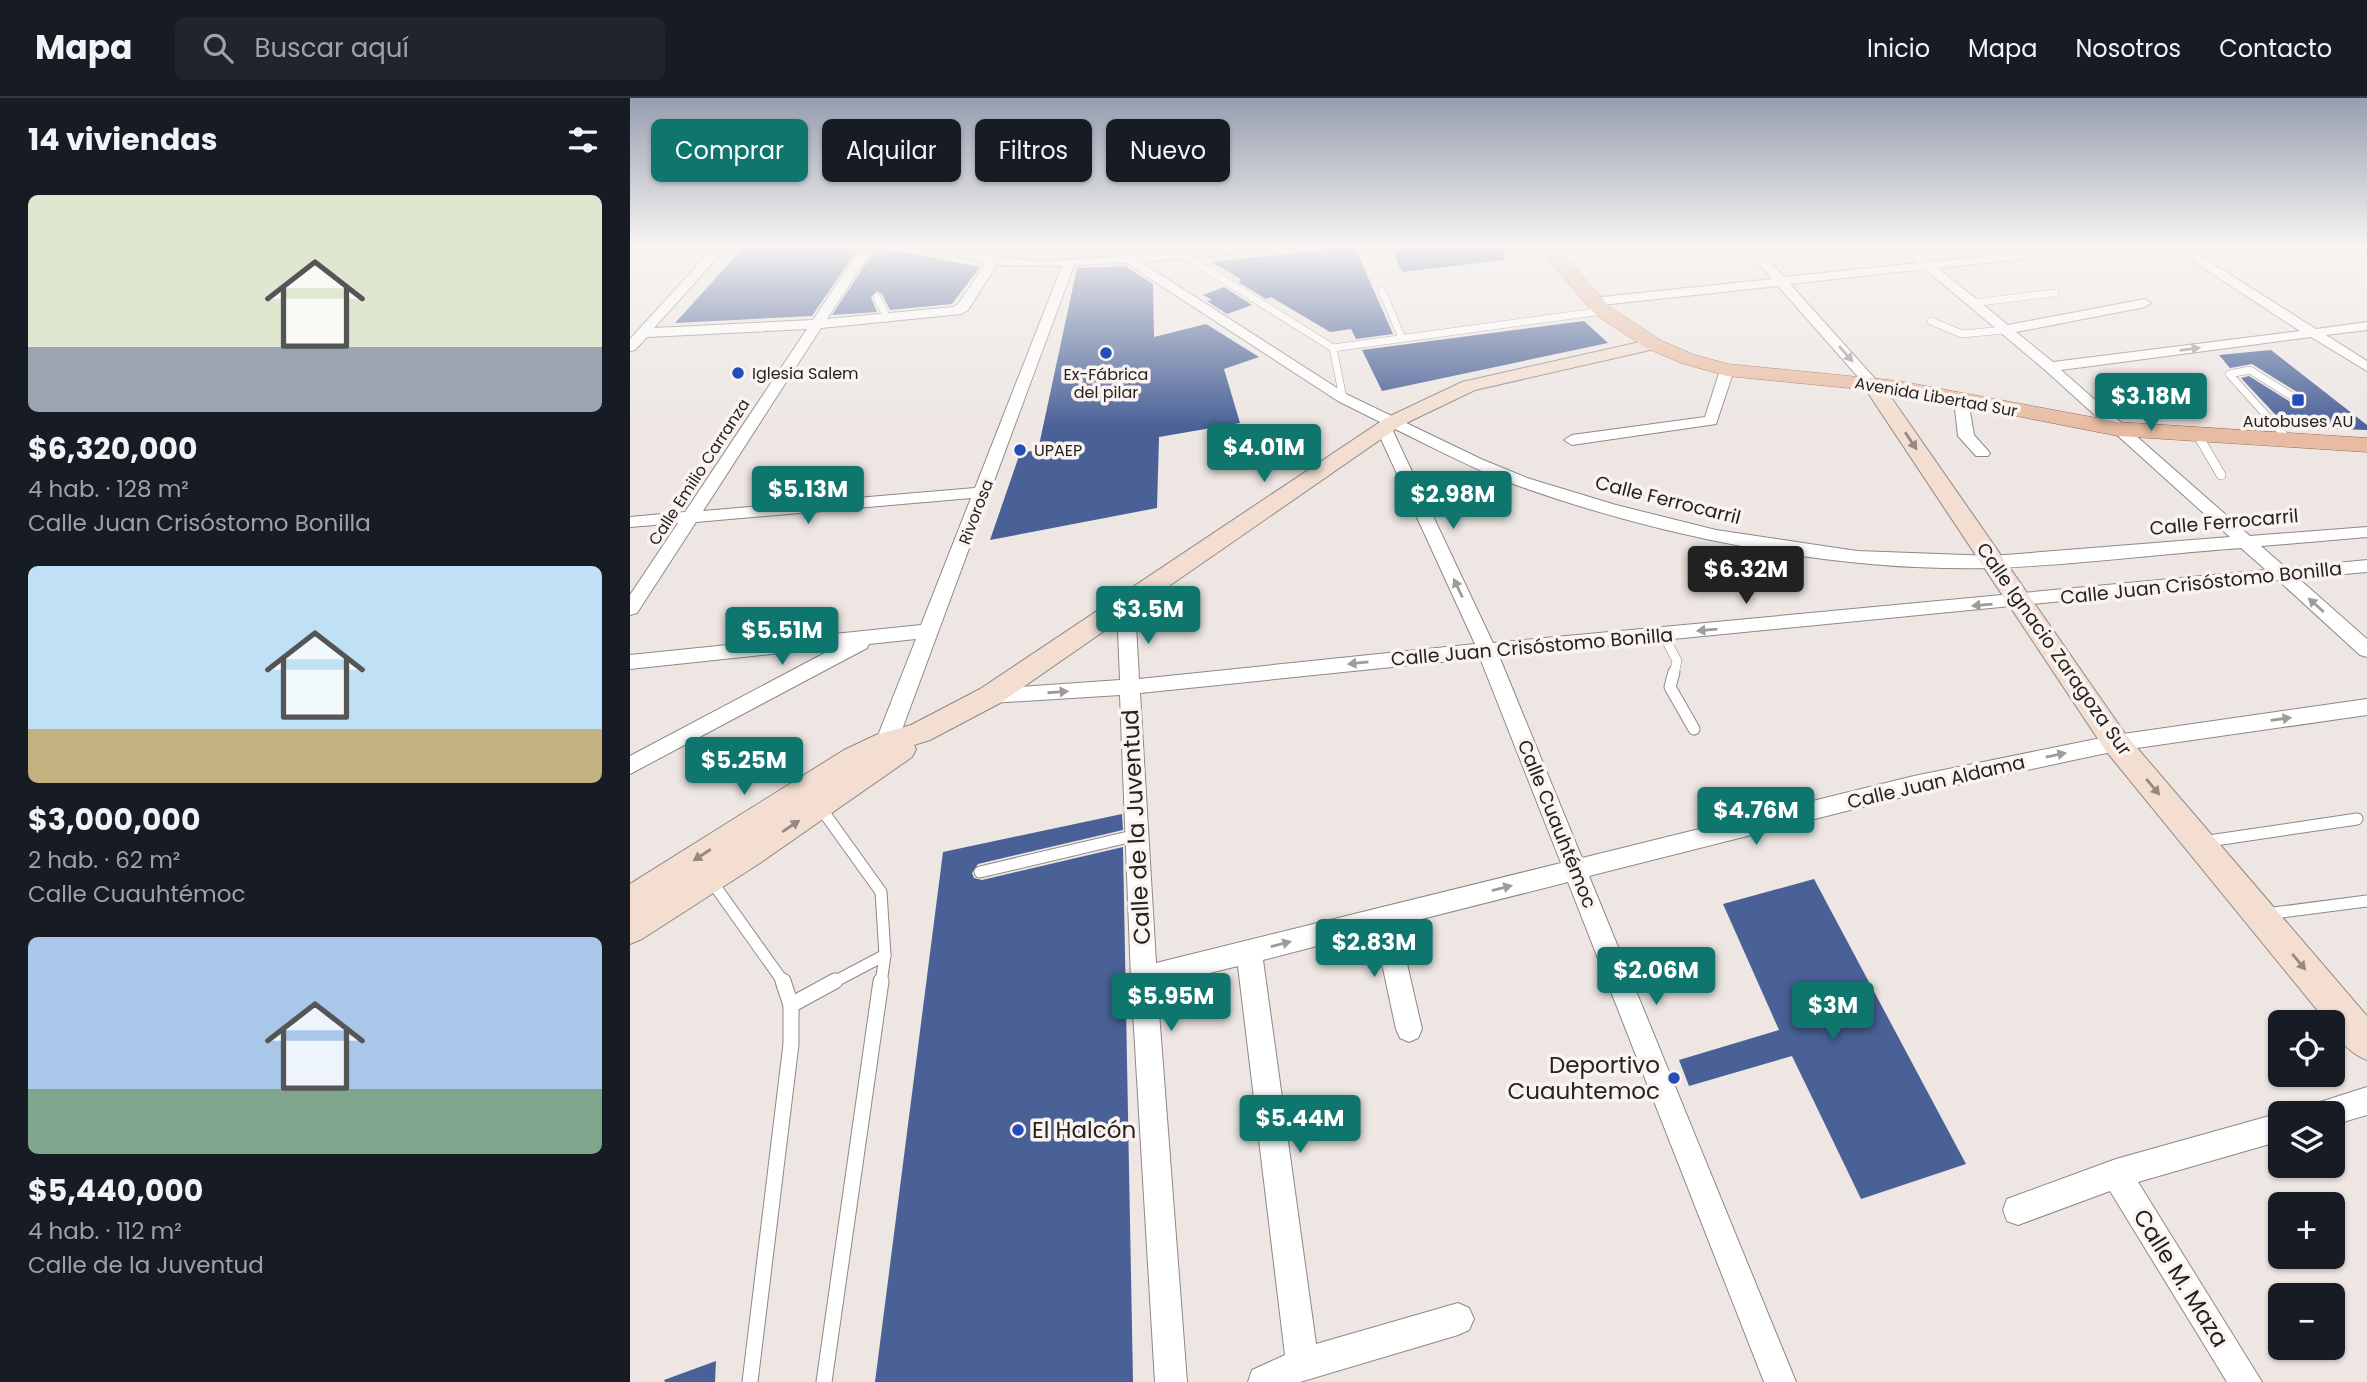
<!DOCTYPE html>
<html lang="es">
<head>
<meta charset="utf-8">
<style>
  body { margin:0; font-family:Poppins,sans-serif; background:#20242c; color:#f1f3f6; height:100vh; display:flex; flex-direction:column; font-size:26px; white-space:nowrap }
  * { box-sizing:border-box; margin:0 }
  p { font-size:23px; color:#9ea1a6 }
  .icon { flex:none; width:38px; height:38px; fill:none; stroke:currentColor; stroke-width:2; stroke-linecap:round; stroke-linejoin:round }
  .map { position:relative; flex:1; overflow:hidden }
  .sheet { display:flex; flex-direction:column; background:#171b24; width:630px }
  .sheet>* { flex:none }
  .guide { position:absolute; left:21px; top:21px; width:665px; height:63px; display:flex; gap:14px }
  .buttons { position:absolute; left:1638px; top:912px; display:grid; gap:14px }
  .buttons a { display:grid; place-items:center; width:77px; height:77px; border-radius:10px; background:#171b24; box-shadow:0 2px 5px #0004; font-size:35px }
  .price { position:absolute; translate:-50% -60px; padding:0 16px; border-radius:7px; background:#0f766e; color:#fff; font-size:23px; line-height:46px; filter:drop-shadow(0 2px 4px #0008) }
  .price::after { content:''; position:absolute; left:50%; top:42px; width:21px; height:16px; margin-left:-10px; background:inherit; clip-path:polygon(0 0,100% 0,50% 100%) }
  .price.on { background:#222; color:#fff }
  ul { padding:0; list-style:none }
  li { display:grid; align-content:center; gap:14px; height:371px; padding:0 28px }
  li span { display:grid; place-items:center; height:217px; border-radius:10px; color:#555 }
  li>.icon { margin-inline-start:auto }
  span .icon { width:126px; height:126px; fill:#fffc; stroke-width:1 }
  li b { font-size:30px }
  h2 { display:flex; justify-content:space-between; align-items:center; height:84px; padding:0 28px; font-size:30px }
  .tag { padding:0 24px; border-radius:10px; background:#171b24; box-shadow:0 2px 5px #0004; font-size:24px; line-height:63px }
  .tag.on { background:#0f766e; color:#fff }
  header { display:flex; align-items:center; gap:42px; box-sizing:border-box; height:98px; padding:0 35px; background:#171b24; border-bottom:2px solid #363941 }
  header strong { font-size:33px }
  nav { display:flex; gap:38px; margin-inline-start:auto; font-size:24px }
  .search { width:490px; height:63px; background:#20242c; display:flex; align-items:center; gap:18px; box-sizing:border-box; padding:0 24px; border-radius:10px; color:#9ea1a6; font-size:26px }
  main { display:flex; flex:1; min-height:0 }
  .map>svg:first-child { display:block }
  .building { fill:#496197 }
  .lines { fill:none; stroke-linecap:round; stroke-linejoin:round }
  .lane-far3-casing { stroke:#8f8986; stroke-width:8 }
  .lane-far2-casing { stroke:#8f8986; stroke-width:10 }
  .lane-far1-casing { stroke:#8f8986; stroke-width:13 }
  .lane-casing { stroke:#8f8986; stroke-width:17 }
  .street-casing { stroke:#8f8986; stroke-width:2 }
  .secondary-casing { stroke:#8f8986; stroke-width:2 }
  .primary-casing { stroke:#996a4e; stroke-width:1 }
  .lane-far3 { stroke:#fff; stroke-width:7 }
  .lane-far2 { stroke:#fff; stroke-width:9 }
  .lane-far1 { stroke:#fff; stroke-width:11 }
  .lane { stroke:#fff; stroke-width:15 }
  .street { fill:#fff; fill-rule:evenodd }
  .secondary { fill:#f3ded1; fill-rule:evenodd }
  .primary { fill:#e8bca3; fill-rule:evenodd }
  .oneway { fill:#9d9c9b }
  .oneway2 { fill:#968982 }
  .poi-dot { fill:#244dbc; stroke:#faf3f0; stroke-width:2.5 }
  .labels { text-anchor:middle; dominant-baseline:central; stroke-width:7; stroke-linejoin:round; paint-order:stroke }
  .far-poi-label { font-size:16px; fill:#252221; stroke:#faf3f0; text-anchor:start }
  .far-street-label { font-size:16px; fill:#252221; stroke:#faf3f0 }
  .street-label { font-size:19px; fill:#252221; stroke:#faf3f0 }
  .near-street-label { font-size:23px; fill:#252221; stroke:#faf3f0 }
  .near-poi-label { font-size:23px; fill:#252221; stroke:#faf3f0; text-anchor:end }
</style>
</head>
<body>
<header>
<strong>Mapa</strong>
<div class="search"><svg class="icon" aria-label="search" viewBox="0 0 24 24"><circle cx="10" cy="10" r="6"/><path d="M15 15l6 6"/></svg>Buscar aquí</div>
<nav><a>Inicio</a><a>Mapa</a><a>Nosotros</a><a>Contacto</a></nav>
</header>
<main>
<section class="sheet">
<h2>14 viviendas<svg class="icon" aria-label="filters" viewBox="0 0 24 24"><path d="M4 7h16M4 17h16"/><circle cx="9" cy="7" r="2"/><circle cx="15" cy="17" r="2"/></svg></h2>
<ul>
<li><span style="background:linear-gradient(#dfe7d0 70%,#9aa5b1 0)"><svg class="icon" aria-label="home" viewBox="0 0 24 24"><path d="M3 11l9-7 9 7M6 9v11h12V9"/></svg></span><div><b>$6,320,000</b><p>4 hab. · 128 m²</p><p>Calle Juan Crisóstomo Bonilla</p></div></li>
<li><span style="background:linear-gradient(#bfe0f5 75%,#c2b280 0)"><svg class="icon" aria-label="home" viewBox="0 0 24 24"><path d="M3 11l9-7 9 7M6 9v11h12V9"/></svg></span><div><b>$3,000,000</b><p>2 hab. · 62 m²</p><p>Calle Cuauhtémoc</p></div></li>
<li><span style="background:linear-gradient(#a9c7e8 70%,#7fa58c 0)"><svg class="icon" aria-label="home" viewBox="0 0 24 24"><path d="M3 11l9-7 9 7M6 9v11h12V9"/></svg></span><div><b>$5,440,000</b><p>4 hab. · 112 m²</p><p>Calle de la Juventud</p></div></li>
</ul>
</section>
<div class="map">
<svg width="1737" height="1284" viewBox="0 0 1737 1284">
  <rect width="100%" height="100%" fill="#ede6e3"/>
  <g class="building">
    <path d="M113 150H220L227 152 182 218 45 225Z"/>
    <path d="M711 150H725L763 236 726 241 721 231 700 234 641 199 636 201 608 184 612 182 582 164Z"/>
    <path d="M761 150H874L875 162 772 174Z"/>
    <path d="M248 152 267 153 350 169 322 206 260 212 252 196 247 193 241 199 247 214 202 217 243 155Z"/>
    <path d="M495 168 523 186 524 239 576 226 629 259 594 271 610 325 529 339 527 410 360 442 390 355 408 352 447 170Z"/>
    <path d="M594 189 622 207 597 216 577 203 582 202 573 197Z"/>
    <path d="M954 223 978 245 752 293 732 252Z"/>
    <path d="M1641 252 1737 327V332L1657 329 1611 280 1619 278 1662 305 1668 302 1667 294 1622 266 1600 270 1589 257Z"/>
    <path d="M492 716 493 732 348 766 342 775 344 780 352 782 493 749 503 1284H245L313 754Z"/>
    <path d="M1184 781 1336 1066 1231 1101 1162 958 1059 988 1049 962 1149 932 1093 806Z"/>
    <path d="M86 1263 85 1284H35L34 1282Z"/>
  </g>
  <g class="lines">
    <g class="lane-far3-casing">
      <g id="lane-far3">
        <path d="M333 157 349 150"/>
        <path d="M554 157 703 250 713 300"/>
        <path d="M752 193 772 240"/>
        <path d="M247 199 257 220"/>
        <path d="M1342 205 1425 195"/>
        <path d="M1301 223 1332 236 1375 232"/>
        <path d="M703 250 973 213"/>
        <path d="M1653 336 1599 276 1620 272 1663 299"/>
      </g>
    </g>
    <g class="lane-far2-casing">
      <g id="lane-far2">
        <path d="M1651 335 1658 342"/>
        <path d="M1567 336 1591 377"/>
        <path d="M1033 536 1047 563 1044 576"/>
      </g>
    </g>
    <g class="lane-far1-casing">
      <g id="lane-far1">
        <path d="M1044 574 1040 589 1064 631"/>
        <path d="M190 709 251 794 255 857 251 885"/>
        <path d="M1572 744 1727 721"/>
        <path d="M350 774 507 737"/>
        <path d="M80 781 154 885"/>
        <path d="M1636 816 1737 803"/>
        <path d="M202 885 255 857"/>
      </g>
    </g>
    <g class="lane-casing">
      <g id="lane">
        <path d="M161 907 205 883"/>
        <path d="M120 1284 161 946V907L153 883"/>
        <path d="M194 1284 251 883"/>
      </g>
    </g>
    <g class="street-casing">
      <g id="street">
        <path d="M83 150H96L24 230 183 222 231 150H243L197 221 323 209 328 206 356 165 294 150C329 150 363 160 398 162 427 164 457 160 486 158L475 150H489L501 157 584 150H633L627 154 511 164 718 297 851 361 897 380 986 407 1086 432 1227 453 1363 458 1600 439 1415 272 1295 171 1160 186 1247 283 1249 286 1242 290 1237 289 1148 188 962 208 956 204 962 200 1142 181 1115 150H1128L1154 179 1288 165 1271 150H1285L1301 164 1424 150H1465L1459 154 1308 170 1378 227 1515 201 1521 205 1515 209 1386 234 1423 264 1670 233 1543 150H1558L1686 231 1737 224V232L1696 237 1737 263V273L1681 239 1431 272 1620 438 1737 429V439L1631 448 1656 470 1737 462V474L1668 480 1737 541V559L1730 557 1648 482 869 558 952 760 1284 678 1486 637 1737 601V617L1486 653 1284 696 959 778 1166 1284H1134L938 784 768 827 792 931 788 940 779 944 770 940 766 931 745 833 633 862 686 1246 828 1205 839 1210 844 1221 839 1232 828 1237 670 1284H618L622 1272 655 1257 608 868 527 888 557 1284H525L501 880 490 597 360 605 353 603 350 598 353 593 360 591 490 582 487 508 489 504H503L505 508 509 581 845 546 746 330 754 326 708 303 496 165 444 167 267 645 269 658 266 664 258 666 250 664 245 645 286 541 239 546 237 550 0 676V658L206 549 0 571V557L291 527 341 400 66 424 7 515 0 517V497L48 425 0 429V419L55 414 177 231 17 239 5 252 0 253V241ZM367 167 432 168 345 390 73 413 191 230 331 216 338 212ZM761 329C802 349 843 371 886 387 1034 440 1206 474 1363 470 1446 467 1529 456 1611 450L1636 472 863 545ZM850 560 931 765 526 865 510 595Z"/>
        <path d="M1097 268 1104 272 1086 326 942 347 934 342 942 337 1075 319 1090 272Z"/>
        <path d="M1331 298 1338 302 1344 337 1360 355 1358 358H1346L1328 338 1324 302Z"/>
        <path d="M1737 989V1017L1703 1027V1015H1683L1687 1005Z"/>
        <path d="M1650 1015V1043L1508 1084 1632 1284H1597L1480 1093 1388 1127 1377 1123 1373 1112 1377 1101 1486 1061Z"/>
      </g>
    </g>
    <g class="secondary-casing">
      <g id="secondary">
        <path d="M1023 241 1029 242 1032 246 1029 250 845 292 770 328 370 605 300 642 284 647 286 651 282 659 130 765 12 841 0 846V786L214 652 246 637 281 627 350 591 756 320 832 284Z"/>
        <path d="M1242 280 1249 282 1496 637 1737 918V962C1723 957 1703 940 1703 924H1697L1476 653 1232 286Z"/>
      </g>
    </g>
    <g class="primary-casing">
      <path id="primary" d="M908 150H927L980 209 1030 242 1065 257 1098 266 1269 283 1488 324 1737 340V354L1488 338 1269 295 1097 278 1051 265 1016 250 966 217Z"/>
    </g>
    <use href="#lane-far3" class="lane-far3"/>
    <use href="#lane-far2" class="lane-far2"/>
    <use href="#lane-far1" class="lane-far1"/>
    <use href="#lane" class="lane"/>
    <use href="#street" class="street"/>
    <use href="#secondary" class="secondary"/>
    <use href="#primary" class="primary"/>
  </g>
  <defs><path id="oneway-solid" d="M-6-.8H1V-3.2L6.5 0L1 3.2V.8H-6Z" transform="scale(1.75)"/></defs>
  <g class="oneway">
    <use href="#oneway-solid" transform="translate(1560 251) rotate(-7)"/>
    <use href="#oneway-solid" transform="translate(1216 256) rotate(49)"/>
    <use href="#oneway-solid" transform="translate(828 490) rotate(-115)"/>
    <use href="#oneway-solid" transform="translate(1352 507) rotate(175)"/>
    <use href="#oneway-solid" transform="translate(1686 507) rotate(-138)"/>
    <use href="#oneway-solid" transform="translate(1077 532) rotate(175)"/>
    <use href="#oneway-solid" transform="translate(728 565) rotate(174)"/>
    <use href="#oneway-solid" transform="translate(428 594) rotate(-4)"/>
    <use href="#oneway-solid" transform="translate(1651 621) rotate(-8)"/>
    <use href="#oneway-solid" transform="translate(1426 657) rotate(-12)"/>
    <use href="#oneway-solid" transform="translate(872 790) rotate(-14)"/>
    <use href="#oneway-solid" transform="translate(651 846) rotate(-14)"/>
  </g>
  <g class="oneway2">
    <use href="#oneway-solid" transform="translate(1281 343) rotate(56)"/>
    <use href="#oneway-solid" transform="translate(1523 689) rotate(50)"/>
    <use href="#oneway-solid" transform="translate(161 728) rotate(-34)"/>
    <use href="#oneway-solid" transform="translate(72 757) rotate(147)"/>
    <use href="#oneway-solid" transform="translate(1669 864) rotate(50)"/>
  </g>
  <linearGradient id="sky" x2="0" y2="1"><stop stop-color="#969eaf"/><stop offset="0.45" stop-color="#f7f4f2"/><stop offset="1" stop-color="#f7f4f2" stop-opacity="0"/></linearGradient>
  <rect width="1737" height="330" fill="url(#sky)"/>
  <g class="poi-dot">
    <circle cx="476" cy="255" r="7"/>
    <circle cx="108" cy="275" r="7"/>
    <rect x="1661" y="295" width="14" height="14" rx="3.5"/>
    <circle cx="390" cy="352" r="7"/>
    <circle cx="1044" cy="980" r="7"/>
    <circle cx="388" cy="1032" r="7"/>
  </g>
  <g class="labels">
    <g class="far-poi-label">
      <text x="122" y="275">Iglesia Salem</text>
      <text x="476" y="276" text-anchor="middle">Ex-Fábrica<tspan x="476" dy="18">del pilar</tspan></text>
      <text x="1668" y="323" text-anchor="middle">Autobuses AU</text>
      <text x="404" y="352">UPAEP</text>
    </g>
    <g class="far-street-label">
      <text transform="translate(1306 299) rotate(10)">Avenida Libertad Sur</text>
      <text transform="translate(69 374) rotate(-57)">Calle Emilio Carranza</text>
      <text transform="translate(346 414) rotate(-69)">Rivorosa</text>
    </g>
    <g class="street-label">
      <text transform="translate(1038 402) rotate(14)">Calle Ferrocarril</text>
      <text transform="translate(1594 424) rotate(-5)">Calle Ferrocarril</text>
      <text transform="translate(1571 485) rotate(-6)">Calle Juan Crisóstomo Bonilla</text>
      <text transform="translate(902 549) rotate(-5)">Calle Juan Crisóstomo Bonilla</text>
      <text transform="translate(1424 551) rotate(55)">Calle Ignacio Zaragoza Sur</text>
      <text transform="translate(1306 684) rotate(-13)">Calle Juan Aldama</text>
      <text transform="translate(927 726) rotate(68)">Calle Cuauhtémoc</text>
    </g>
    <g class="near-street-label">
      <text transform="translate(506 729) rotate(-93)">Calle de la Juventud</text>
      <text transform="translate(1551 1180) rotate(58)">Calle M. Maza</text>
    </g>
    <g class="near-poi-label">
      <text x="1030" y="967">Deportivo<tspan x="1030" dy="26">Cuauhtemoc</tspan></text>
      <text x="402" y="1032" text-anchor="start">El Halcón</text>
    </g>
  </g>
</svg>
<div class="buttons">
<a><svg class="icon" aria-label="locate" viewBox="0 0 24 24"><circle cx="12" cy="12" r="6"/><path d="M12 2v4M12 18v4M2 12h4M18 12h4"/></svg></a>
<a><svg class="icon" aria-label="layers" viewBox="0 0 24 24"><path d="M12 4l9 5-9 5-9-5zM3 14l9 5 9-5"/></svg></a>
<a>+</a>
<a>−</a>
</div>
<b class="price" style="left:1521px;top:335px">$3.18M</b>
<b class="price" style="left:634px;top:386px">$4.01M</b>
<b class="price" style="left:178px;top:428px">$5.13M</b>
<b class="price" style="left:823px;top:433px">$2.98M</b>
<b class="price on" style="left:1116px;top:508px">$6.32M</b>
<b class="price" style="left:518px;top:548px">$3.5M</b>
<b class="price" style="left:152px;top:569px">$5.51M</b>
<b class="price" style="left:114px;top:699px">$5.25M</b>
<b class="price" style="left:1126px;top:749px">$4.76M</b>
<b class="price" style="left:744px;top:881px">$2.83M</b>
<b class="price" style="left:1026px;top:909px">$2.06M</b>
<b class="price" style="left:541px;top:935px">$5.95M</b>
<b class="price" style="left:1203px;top:944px">$3M</b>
<b class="price" style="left:670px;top:1057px">$5.44M</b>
<div class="guide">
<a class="tag on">Comprar</a>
<a class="tag">Alquilar</a>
<a class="tag">Filtros</a>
<a class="tag">Nuevo</a>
</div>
</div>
</main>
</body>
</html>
